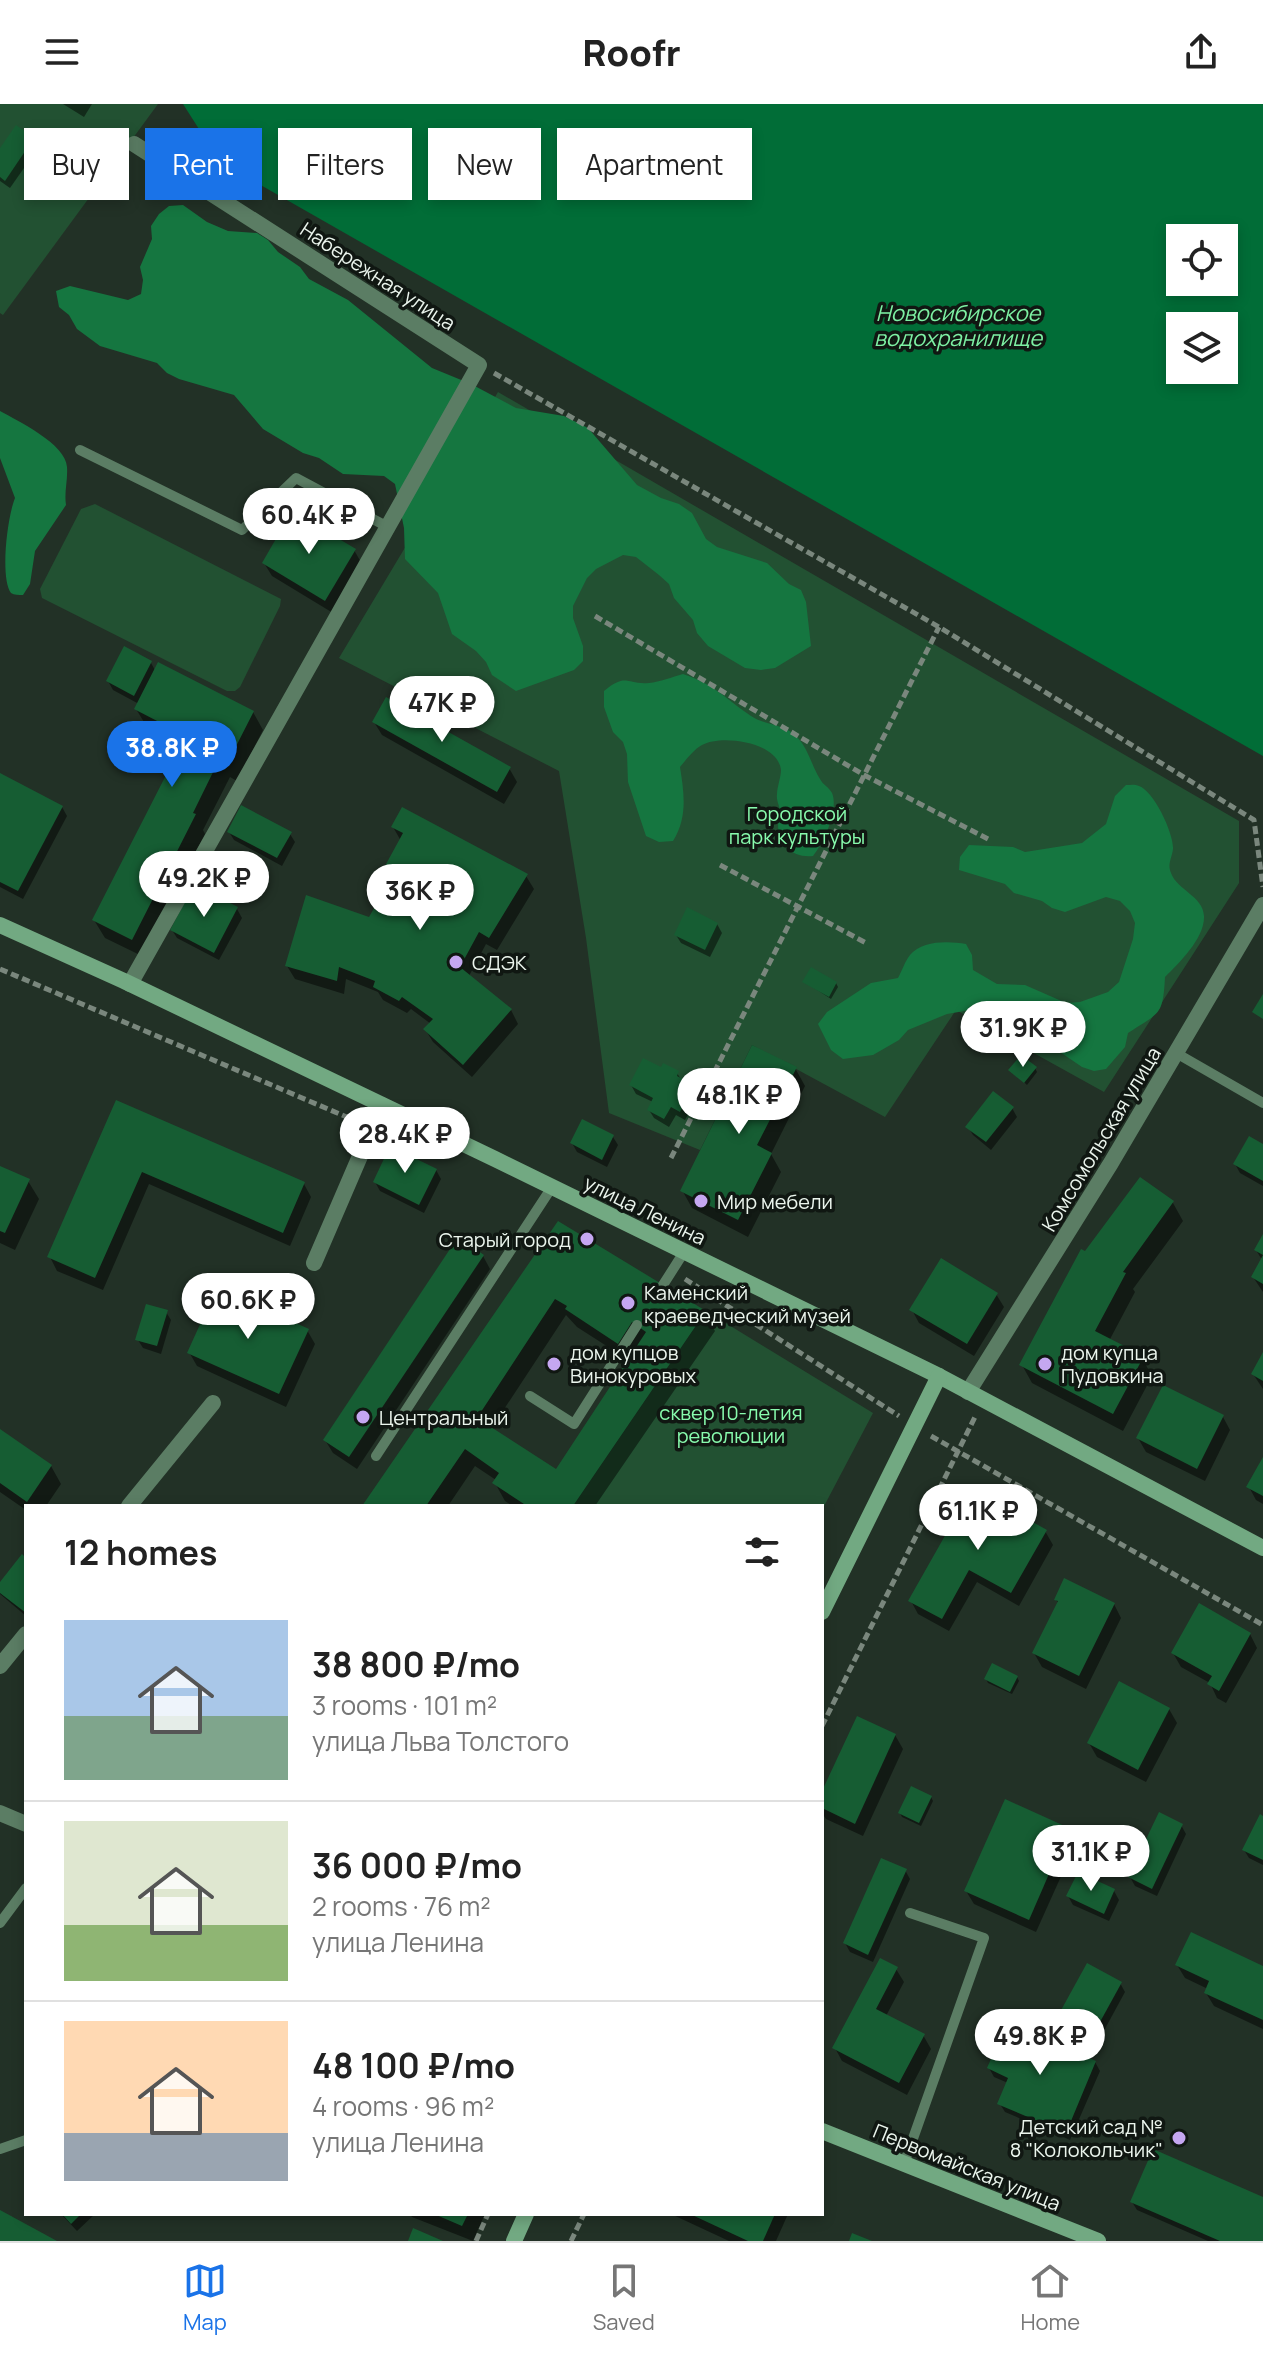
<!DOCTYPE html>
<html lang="en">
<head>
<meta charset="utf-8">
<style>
  body { margin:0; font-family:Manrope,sans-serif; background:#f2f2f2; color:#222; height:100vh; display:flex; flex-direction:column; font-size:30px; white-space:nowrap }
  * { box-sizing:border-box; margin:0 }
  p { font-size:26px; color:#767676 }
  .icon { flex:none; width:44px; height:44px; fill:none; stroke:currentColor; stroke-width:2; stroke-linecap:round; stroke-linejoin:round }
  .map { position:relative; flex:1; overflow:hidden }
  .details { position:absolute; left:24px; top:1400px; width:800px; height:712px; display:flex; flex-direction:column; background:#fff; border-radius:0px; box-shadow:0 4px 12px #0003 }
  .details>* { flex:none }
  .hud { position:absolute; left:24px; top:24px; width:800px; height:72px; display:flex; gap:16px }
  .buttons { position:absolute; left:1166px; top:120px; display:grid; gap:16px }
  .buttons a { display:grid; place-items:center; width:72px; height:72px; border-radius:0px; background:#fff; box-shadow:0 4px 12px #0003; font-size:40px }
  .price { position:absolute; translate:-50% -68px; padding:0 18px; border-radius:28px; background:#fff; color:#222; font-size:26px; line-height:52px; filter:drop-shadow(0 2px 4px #0008) }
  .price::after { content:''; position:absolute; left:50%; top:48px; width:24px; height:18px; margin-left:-12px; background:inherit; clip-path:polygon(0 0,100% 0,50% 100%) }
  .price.on { background:#1a73e8; color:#fff }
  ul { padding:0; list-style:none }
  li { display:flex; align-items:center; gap:24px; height:200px; padding:0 40px }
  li+li { border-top:2px solid #e0e0e0 }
  li span { display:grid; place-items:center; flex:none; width:224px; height:160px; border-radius:0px; color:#555 }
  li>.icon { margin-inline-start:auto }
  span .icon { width:96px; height:96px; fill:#fffc; stroke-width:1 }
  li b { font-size:34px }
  h2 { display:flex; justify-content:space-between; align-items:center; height:96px; padding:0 40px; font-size:34px }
  .chip { padding:0 28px; border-radius:0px; background:#fff; box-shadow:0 4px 12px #0003; font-size:28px; line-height:72px }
  .chip.on { background:#1a73e8; color:#fff }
  header { display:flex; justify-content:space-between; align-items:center; height:104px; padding:0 40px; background:#fff; font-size:36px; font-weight:800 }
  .tab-bar { display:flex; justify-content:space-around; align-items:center; height:112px; border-top:2px solid #e0e0e0; background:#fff; font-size:22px; color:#767676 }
  .tab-bar a { display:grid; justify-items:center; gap:4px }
  .tab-bar .on { color:#1a73e8 }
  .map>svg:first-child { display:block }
  .green { fill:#225132 }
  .forest { fill:#157640 }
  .water { fill:#016d37; fill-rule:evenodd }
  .shadow { fill:#0007; fill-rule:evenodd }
  .building { fill:#165d33; fill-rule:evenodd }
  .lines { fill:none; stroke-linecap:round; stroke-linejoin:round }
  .path { stroke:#7a877d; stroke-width:5; stroke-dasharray:8 4; stroke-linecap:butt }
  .lane { stroke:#5b7d64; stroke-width:10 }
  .street { stroke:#5b7d64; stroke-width:16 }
  .secondary { stroke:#72a982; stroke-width:16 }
  .poi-dot { fill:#c5a7f1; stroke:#101712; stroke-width:3 }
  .labels { text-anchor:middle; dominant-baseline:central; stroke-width:7; stroke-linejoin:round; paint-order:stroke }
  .street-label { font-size:20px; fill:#ebf5ed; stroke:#101712 }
  .park-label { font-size:20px; fill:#88fbad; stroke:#101712 }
  .poi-label { font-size:20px; fill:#ebf5ed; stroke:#101712; text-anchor:start }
  .water-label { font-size:22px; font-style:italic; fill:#7df0a3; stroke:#101712 }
</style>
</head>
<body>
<header><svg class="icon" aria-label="menu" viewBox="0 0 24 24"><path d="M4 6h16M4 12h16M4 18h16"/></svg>Roofr<svg class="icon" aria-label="share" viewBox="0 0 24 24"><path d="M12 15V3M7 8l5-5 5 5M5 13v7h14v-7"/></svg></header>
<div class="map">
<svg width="1263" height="2137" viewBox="0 0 1263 2137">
  <rect width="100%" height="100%" fill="#223126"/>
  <g class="green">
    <path d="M0 0H158L3 211 0 209Z"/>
    <path d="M498 288 1239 717V779L1104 988 956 906 885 1013 752 941 700 1046 609 1009 586 834 559 667 339 554Z"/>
    <path d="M95 400 281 495 280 502 240 583 235 587H227L42 494 40 485 81 405Z"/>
    <path d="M706 1207 873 1309 822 1406V1402H573Z"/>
  </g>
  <g class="forest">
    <path d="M183 101 207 118 228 127 257 129 268 136 278 148 300 163 309 175 348 196 432 264 471 280 516 304 564 312 588 324 637 381 661 394 679 400 692 409 706 435 717 443 767 459 789 480 801 486 806 498 811 542 775 564 761 566 745 564 708 542 697 529 693 516 674 494 669 480 659 471 636 453 623 451 596 465 587 474 573 502V514L583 542V557L574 566 516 587 492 571 486 558 476 547 452 530 438 489 405 455 404 424 395 380 384 372 343 370 319 354 303 349 263 325 234 291 179 275 167 269 157 259 100 242 77 225 69 211 59 203 56 187 70 182 128 196 141 190 143 176 140 163 152 135 151 122 159 110 169 102Z"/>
    <path d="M0 307C18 317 66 340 67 363 68 376 64 388 66 401L35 447 30 480 23 491C19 491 14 491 11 489 0 474 7 414 15 394L0 354Z"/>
    <path d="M683 570C714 580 726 595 751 612 764 621 784 620 796 632 809 645 811 661 820 675 823 681 829 683 832 689 839 705 824 739 813 752 793 754 778 742 778 720 778 718 780 710 780 708 780 702 776 697 777 690 777 683 781 673 781 666 778 638 722 630 702 641 693 646 686 656 680 663 684 689 688 713 673 737L659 738 646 732 628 678 627 650 623 638 613 628 604 603V587C627 568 626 581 649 579 660 578 672 573 683 570Z"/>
    <path d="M1126 681C1130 681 1135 680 1139 682 1154 687 1174 730 1173 745 1172 754 1167 760 1171 769 1177 786 1203 792 1204 812 1205 834 1179 859 1165 873 1163 912 1160 908 1128 929L1125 943 1106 965 1094 967 1082 963 1038 933 1012 924 989 907 976 905 947 910 908 926 899 936 873 951 843 955 831 946 818 920 827 908 871 879 898 874C902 867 905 857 910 851 922 836 949 837 966 840L972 851 973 866 997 880 1025 881 1066 899 1080 898 1108 888 1119 878 1133 835 1135 819 1130 807 1120 797 1106 793 1065 808 1052 804 1042 797 1014 789 1005 780 959 766 960 753 969 741 1013 743 1025 748 1082 739 1106 720 1115 692Z"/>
  </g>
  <path class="water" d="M183 0H1263V652L220 58ZM1180 134H1224V178H1180ZM1180 222H1224V266H1180Z"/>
  <g class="shadow">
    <path d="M63 0H92L84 13Z"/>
    <path d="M33 35 38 44 10 84 0 77V48Z"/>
    <path d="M354 446 362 460 333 509 272 472 264 459Z"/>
    <path d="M151 559 156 568 253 608 263 626 237 677 230 673 203 726 205 730 142 852 105 834 94 816 183 642 147 623 136 605 139 600 113 586 108 577Z"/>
    <path d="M374 618 509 664 517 678 504 700 382 631Z"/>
    <path d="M0 671 62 703 67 712 23 795 0 783Z"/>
    <path d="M393 723 526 772 534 785 497 846 486 840 469 872 511 906 518 920 472 973 433 938 425 925 431 920 411 905 407 909 383 896 378 888 346 875 344 890 295 875 287 862 370 815 388 785 381 773 401 737Z"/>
    <path d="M229 728 290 730 295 738 282 762 234 736Z"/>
    <path d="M237 805 242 814 219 856 177 834 172 826Z"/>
    <path d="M717 820 722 829 710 853 681 839 676 831Z"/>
    <path d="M805 878 836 879 838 883 831 895Z"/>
    <path d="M795 964 805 982 771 1050 781 1068 748 1133 692 1104 682 1086Z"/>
    <path d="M1035 964 1037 968 1027 981 1011 966Z"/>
    <path d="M677 969 682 977 693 982 698 991 685 1016 676 1011 669 1023 654 1014 649 1006 653 998 636 990 631 981Z"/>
    <path d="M117 999 304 1080 311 1093 290 1142 149 1080 103 1186 57 1167 50 1153Z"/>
    <path d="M1012 1004 1017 1013 991 1046 973 1031 968 1023Z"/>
    <path d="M613 1033 618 1041 607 1063 577 1048 572 1039Z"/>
    <path d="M1263 1043V1082L1240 1069 1235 1060Z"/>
    <path d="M0 1064 28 1077 39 1095 15 1146 0 1139Z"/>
    <path d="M436 1066 441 1075 424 1109 380 1087 375 1078Z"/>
    <path d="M1141 1075 1173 1099 1183 1117 1133 1185 1135 1188 1109 1237 1142 1254 1152 1272 1123 1327 1032 1279 1022 1261 1085 1150Z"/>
    <path d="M558 1120 705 1209 715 1227 595 1402H513L505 1397 495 1379 496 1376 475 1362 448 1402H364ZM566 1211 577 1223 630 1257 557 1368 491 1325Z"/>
    <path d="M1263 1134V1188L1253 1173 1262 1156 1256 1146Z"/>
    <path d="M483 1152 490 1165 357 1365 333 1349 325 1336Z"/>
    <path d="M996 1190 1004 1203 974 1252 919 1219 912 1206Z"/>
    <path d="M166 1208 171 1216 161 1250 143 1244 138 1236Z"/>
    <path d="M307 1226 315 1240 286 1303 197 1262 189 1248Z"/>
    <path d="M1263 1252V1285L1253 1270Z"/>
    <path d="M1223 1313 1230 1326 1205 1377 1146 1348 1138 1334Z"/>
    <path d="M0 1328 51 1362 61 1380 46 1402H26V1406L0 1388Z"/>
    <path d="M1263 1357V1400L1256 1396 1249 1383Z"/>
    <path d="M973 1387 1045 1427 1053 1441 1019 1502 977 1478 949 1527 918 1510 911 1497Z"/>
    <path d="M26 1456V1512L0 1490V1481Z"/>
    <path d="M1056 1496 1114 1500 1121 1514 1086 1585 1042 1563 1034 1549 1059 1500Z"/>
    <path d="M1250 1530 1257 1544 1226 1599 1217 1594 1210 1579 1181 1563 1173 1549Z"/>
    <path d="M1017 1573 1019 1577 1012 1590 988 1579 986 1575Z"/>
    <path d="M1169 1605 1177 1619 1146 1678 1097 1653 1089 1639Z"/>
    <path d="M895 1631 903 1645 863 1732 826 1715 822 1709V1692Z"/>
    <path d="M931 1693 933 1697 921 1722 902 1713 900 1709Z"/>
    <path d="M1263 1714V1761L1249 1754 1244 1746Z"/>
    <path d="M1181 1721 1186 1730 1157 1792 1135 1782 1130 1773Z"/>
    <path d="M1068 1726 1076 1739 1036 1828 974 1800 966 1787Z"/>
    <path d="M905 1766 910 1775 873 1858 850 1848 845 1839Z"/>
    <path d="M1114 1787 1119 1796 1109 1817 1073 1801 1068 1792Z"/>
    <path d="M1177 1861 1263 1864V1925L1214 1902 1206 1889 1208 1885 1185 1874Z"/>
    <path d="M896 1865 904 1878 886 1912 923 1931 931 1945 907 1991 842 1957 835 1944Z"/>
    <path d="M1120 1879 1125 1888 1094 1945 1061 1927 1056 1919Z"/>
    <path d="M1095 1958 1100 1967 1070 2036 1005 2008 1000 2000 1008 1979 994 1973 989 1964Z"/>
    <path d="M1263 2095V2137H1208L1137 2106 1132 2098Z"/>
    <path d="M61 2110H95L77 2127Z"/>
    <path d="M410 2110H485L473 2137 412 2113Z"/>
    <path d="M671 2110H788L776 2137H729Z"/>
  </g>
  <g class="building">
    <path d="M16 21 34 34 5 77 0 73V44Z"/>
    <path d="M292 407 356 445 325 497 262 459Z"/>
    <path d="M124 542 152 557 134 592 106 577Z"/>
    <path d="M158 558 254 607 227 660 219 656 193 709 196 710 132 836 92 816 186 632 134 605Z"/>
    <path d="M386 593 511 663 497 688 372 618Z"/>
    <path d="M0 669 63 702 18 787 0 778Z"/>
    <path d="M241 701 292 728 277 754 227 728Z"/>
    <path d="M402 703 528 770 489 834 479 828 460 863 512 905 463 961 423 925 433 915 402 893 399 897 373 883 375 877 339 863 337 877 285 862 306 791 369 813 389 778 379 773 403 729 391 723Z"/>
    <path d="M194 781 238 803 214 849 170 826Z"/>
    <path d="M687 803 718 819 705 846 674 831Z"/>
    <path d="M811 863 837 878 829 893 802 878Z"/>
    <path d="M1263 890V915L1252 908Z"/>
    <path d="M752 941 797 963 757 1041 772 1049 738 1116 680 1087Z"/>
    <path d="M1021 951 1037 963 1024 979 1008 966Z"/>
    <path d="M643 954 661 963 663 959 679 967 677 972 694 981 680 1008 671 1003 664 1015 647 1006 653 994 629 981Z"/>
    <path d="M993 987 1014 1003 986 1038 965 1023Z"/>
    <path d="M116 996 305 1078 283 1129 142 1068 95 1174 47 1153Z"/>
    <path d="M582 1015 614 1031 602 1056 570 1039Z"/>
    <path d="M1249 1032 1263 1040V1077L1233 1060Z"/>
    <path d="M390 1042 437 1065 419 1101 373 1078Z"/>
    <path d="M0 1062 30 1075 5 1129 0 1127Z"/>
    <path d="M1140 1073 1174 1097 1123 1168 1126 1169 1095 1227 1144 1252 1113 1310 1019 1261 1081 1145 1085 1147Z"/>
    <path d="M558 1117 706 1207 573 1402H527L492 1379 499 1369 465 1345 426 1402H362ZM555 1195 567 1202 565 1205 618 1240 632 1218 646 1228 556 1365 477 1314Z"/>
    <path d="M1263 1130V1180L1251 1173 1263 1151 1254 1146Z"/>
    <path d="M458 1133 484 1151 349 1353 323 1336Z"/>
    <path d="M941 1154 998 1189 967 1240 909 1206Z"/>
    <path d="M217 1183 309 1225 279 1290 187 1249Z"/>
    <path d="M146 1200 168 1206 157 1242 135 1236Z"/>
    <path d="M1263 1248V1277L1251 1270Z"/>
    <path d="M1163 1281 1224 1311 1197 1365 1136 1334Z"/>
    <path d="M0 1325 52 1361 27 1398 0 1379Z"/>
    <path d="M1263 1353V1392L1246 1383Z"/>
    <path d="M972 1384 1047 1426 1011 1489 969 1466 942 1515 908 1497Z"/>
    <path d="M22 1450 26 1454V1509L0 1489V1478Z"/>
    <path d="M1064 1474 1115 1499 1079 1572 1032 1549 1058 1497 1054 1496Z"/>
    <path d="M1199 1499 1251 1529 1219 1587 1207 1580 1212 1572 1171 1549Z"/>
    <path d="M992 1559 1018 1572 1010 1588 984 1575Z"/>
    <path d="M1119 1577 1170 1604 1138 1666 1087 1639Z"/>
    <path d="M857 1612 896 1630 855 1720 822 1704V1687Z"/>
    <path d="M911 1682 932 1692 919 1719 898 1709Z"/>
    <path d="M1005 1695 1069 1724 1029 1816 964 1787Z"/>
    <path d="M1159 1708 1183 1720 1152 1785 1128 1773Z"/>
    <path d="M1260 1710 1263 1712V1756L1242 1746Z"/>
    <path d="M881 1754 907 1765 868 1851 843 1839Z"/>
    <path d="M1078 1768 1115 1785 1104 1810 1066 1792Z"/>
    <path d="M1191 1828 1263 1862V1916L1204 1889 1209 1877 1175 1861Z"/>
    <path d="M880 1854 898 1863 876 1905 925 1930 899 1979 832 1944Z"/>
    <path d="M1087 1859 1122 1878 1089 1938 1054 1919Z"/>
    <path d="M1007 1918 1096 1957 1066 2029 997 2000 1008 1974 987 1964Z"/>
    <path d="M1153 2045 1263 2093V2137H1220L1130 2098Z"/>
    <path d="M0 2106 57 2137H0Z"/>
    <path d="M62 2110H81L71 2120Z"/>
    <path d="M434 2110H468L462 2122Z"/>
    <path d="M690 2110H775L763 2137H748Z"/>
    <path d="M413 2124 443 2137H408Z"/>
    <path d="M852 2129 872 2137H849Z"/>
  </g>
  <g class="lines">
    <g class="path">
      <path d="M494 269 939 523 1254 716 1263 783"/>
      <path d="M595 512 864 671 990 736"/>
      <path d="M720 761 868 840"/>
      <path d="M0 865 356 1017"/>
      <path d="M391 1032 418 1044"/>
      <path d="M671 1054 939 523"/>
      <path d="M685 1175 899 1312"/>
      <path d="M931 1332 1263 1521"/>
      <path d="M822 1622 976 1311"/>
      <path d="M476 2137 488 2110"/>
      <path d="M571 2137 584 2110"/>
    </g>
    <g class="lane">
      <path d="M80 346 242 426 296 374 386 422"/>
      <path d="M1176 949 1263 999"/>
      <path d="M663 1181 684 1148"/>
      <path d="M530 1292 574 1320 637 1221"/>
      <path d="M376 1352 552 1083"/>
      <path d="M0 1819 26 1784"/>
      <path d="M0 2045 26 2036"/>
      <path d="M904 2060 984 1834 910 1809"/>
    </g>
    <g class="street">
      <path d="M130 880 479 261 134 40"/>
      <path d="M314 1159 382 1001"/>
      <path d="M968 1288 1111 1059 1263 801"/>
      <path d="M129 1402 213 1299"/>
      <path d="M0 1562 26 1530"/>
      <path d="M0 1709 26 1720"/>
    </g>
    <g class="secondary">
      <path d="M0 821 124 877 495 1055 939 1272 1263 1444"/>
      <path d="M822 1508 939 1272"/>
      <path d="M822 2027 1098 2137"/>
      <path d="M514 2137 526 2110"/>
    </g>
  </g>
  <g class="poi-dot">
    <circle cx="456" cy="858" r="8"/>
    <circle cx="701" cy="1097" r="8"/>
    <circle cx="587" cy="1135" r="8"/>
    <circle cx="628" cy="1199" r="8"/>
    <circle cx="554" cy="1260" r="8"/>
    <circle cx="1045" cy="1260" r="8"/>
    <circle cx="363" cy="1313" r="8"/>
    <circle cx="1179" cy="2034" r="8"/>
  </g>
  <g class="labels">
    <g class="street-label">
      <text transform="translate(378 172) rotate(33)">Набережная улица</text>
      <text transform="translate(1101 1035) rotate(-59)">Комсомольская улица</text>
      <text transform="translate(645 1106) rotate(26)">улица Ленина</text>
      <text transform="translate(967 2063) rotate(22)">Первомайская улица</text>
    </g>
    <g class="park-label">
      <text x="797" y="709">Городской<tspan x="797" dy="23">парк культуры</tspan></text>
      <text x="731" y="1308">сквер 10-летия<tspan x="731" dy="23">революции</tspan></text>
    </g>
    <g class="poi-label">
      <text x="472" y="858">СДЭК</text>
      <text x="717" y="1097">Мир мебели</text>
      <text x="571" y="1135" text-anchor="end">Старый город</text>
      <text x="644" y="1188">Каменский<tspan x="644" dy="23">краеведческий музей</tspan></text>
      <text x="570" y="1248">дом купцов<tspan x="570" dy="23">Винокуровых</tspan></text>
      <text x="1061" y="1248">дом купца<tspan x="1061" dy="23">Пудовкина</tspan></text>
      <text x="379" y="1313">Центральный</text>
      <text x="1163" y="2022" text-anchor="end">Детский сад №<tspan x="1163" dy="23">8 "Колокольчик"</tspan></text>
    </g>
    <g class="water-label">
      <text x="958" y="209">Новосибирское<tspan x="958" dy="25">водохранилище</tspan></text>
    </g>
  </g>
</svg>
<div class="buttons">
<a><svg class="icon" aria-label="locate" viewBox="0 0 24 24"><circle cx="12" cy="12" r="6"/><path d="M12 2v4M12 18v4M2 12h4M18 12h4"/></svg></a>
<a><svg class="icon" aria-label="layers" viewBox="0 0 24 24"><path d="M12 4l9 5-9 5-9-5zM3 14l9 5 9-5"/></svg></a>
</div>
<b class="price" style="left:309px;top:452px">60.4K ₽</b>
<b class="price" style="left:442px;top:640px">47K ₽</b>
<b class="price on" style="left:172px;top:685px">38.8K ₽</b>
<b class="price" style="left:204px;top:815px">49.2K ₽</b>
<b class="price" style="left:420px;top:828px">36K ₽</b>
<b class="price" style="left:1023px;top:965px">31.9K ₽</b>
<b class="price" style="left:739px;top:1032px">48.1K ₽</b>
<b class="price" style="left:405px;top:1071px">28.4K ₽</b>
<b class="price" style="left:248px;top:1237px">60.6K ₽</b>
<b class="price" style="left:978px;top:1448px">61.1K ₽</b>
<b class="price" style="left:1091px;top:1789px">31.1K ₽</b>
<b class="price" style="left:1040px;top:1973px">49.8K ₽</b>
<div class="hud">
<a class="chip">Buy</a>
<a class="chip on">Rent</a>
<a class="chip">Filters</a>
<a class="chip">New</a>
<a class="chip">Apartment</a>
</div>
<section class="details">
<h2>12 homes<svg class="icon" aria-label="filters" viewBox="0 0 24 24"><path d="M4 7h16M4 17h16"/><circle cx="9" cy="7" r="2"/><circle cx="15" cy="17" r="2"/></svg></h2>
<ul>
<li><span style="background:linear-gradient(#a9c7e8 60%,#7fa58c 0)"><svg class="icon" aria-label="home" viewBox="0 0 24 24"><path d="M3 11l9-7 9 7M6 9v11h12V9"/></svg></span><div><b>38 800 ₽/mo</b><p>3 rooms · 101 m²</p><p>улица Льва Толстого</p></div></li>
<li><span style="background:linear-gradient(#dfe7d0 65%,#8fb573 0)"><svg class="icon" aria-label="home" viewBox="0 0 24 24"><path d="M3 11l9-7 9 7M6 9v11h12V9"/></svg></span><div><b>36 000 ₽/mo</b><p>2 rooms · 76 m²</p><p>улица Ленина</p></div></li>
<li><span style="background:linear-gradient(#ffd9b3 70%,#9aa5b1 0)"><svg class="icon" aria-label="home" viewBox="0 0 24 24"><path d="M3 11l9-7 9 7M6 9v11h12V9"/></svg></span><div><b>48 100 ₽/mo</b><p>4 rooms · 96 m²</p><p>улица Ленина</p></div></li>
</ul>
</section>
</div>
<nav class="tab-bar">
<a class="on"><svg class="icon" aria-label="map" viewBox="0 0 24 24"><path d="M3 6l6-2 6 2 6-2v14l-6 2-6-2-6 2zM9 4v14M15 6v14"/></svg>Map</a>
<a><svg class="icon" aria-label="saved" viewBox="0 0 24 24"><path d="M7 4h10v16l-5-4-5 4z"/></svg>Saved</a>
<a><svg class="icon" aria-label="home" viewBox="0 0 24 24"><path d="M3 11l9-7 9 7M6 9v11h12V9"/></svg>Home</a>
</nav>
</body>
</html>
